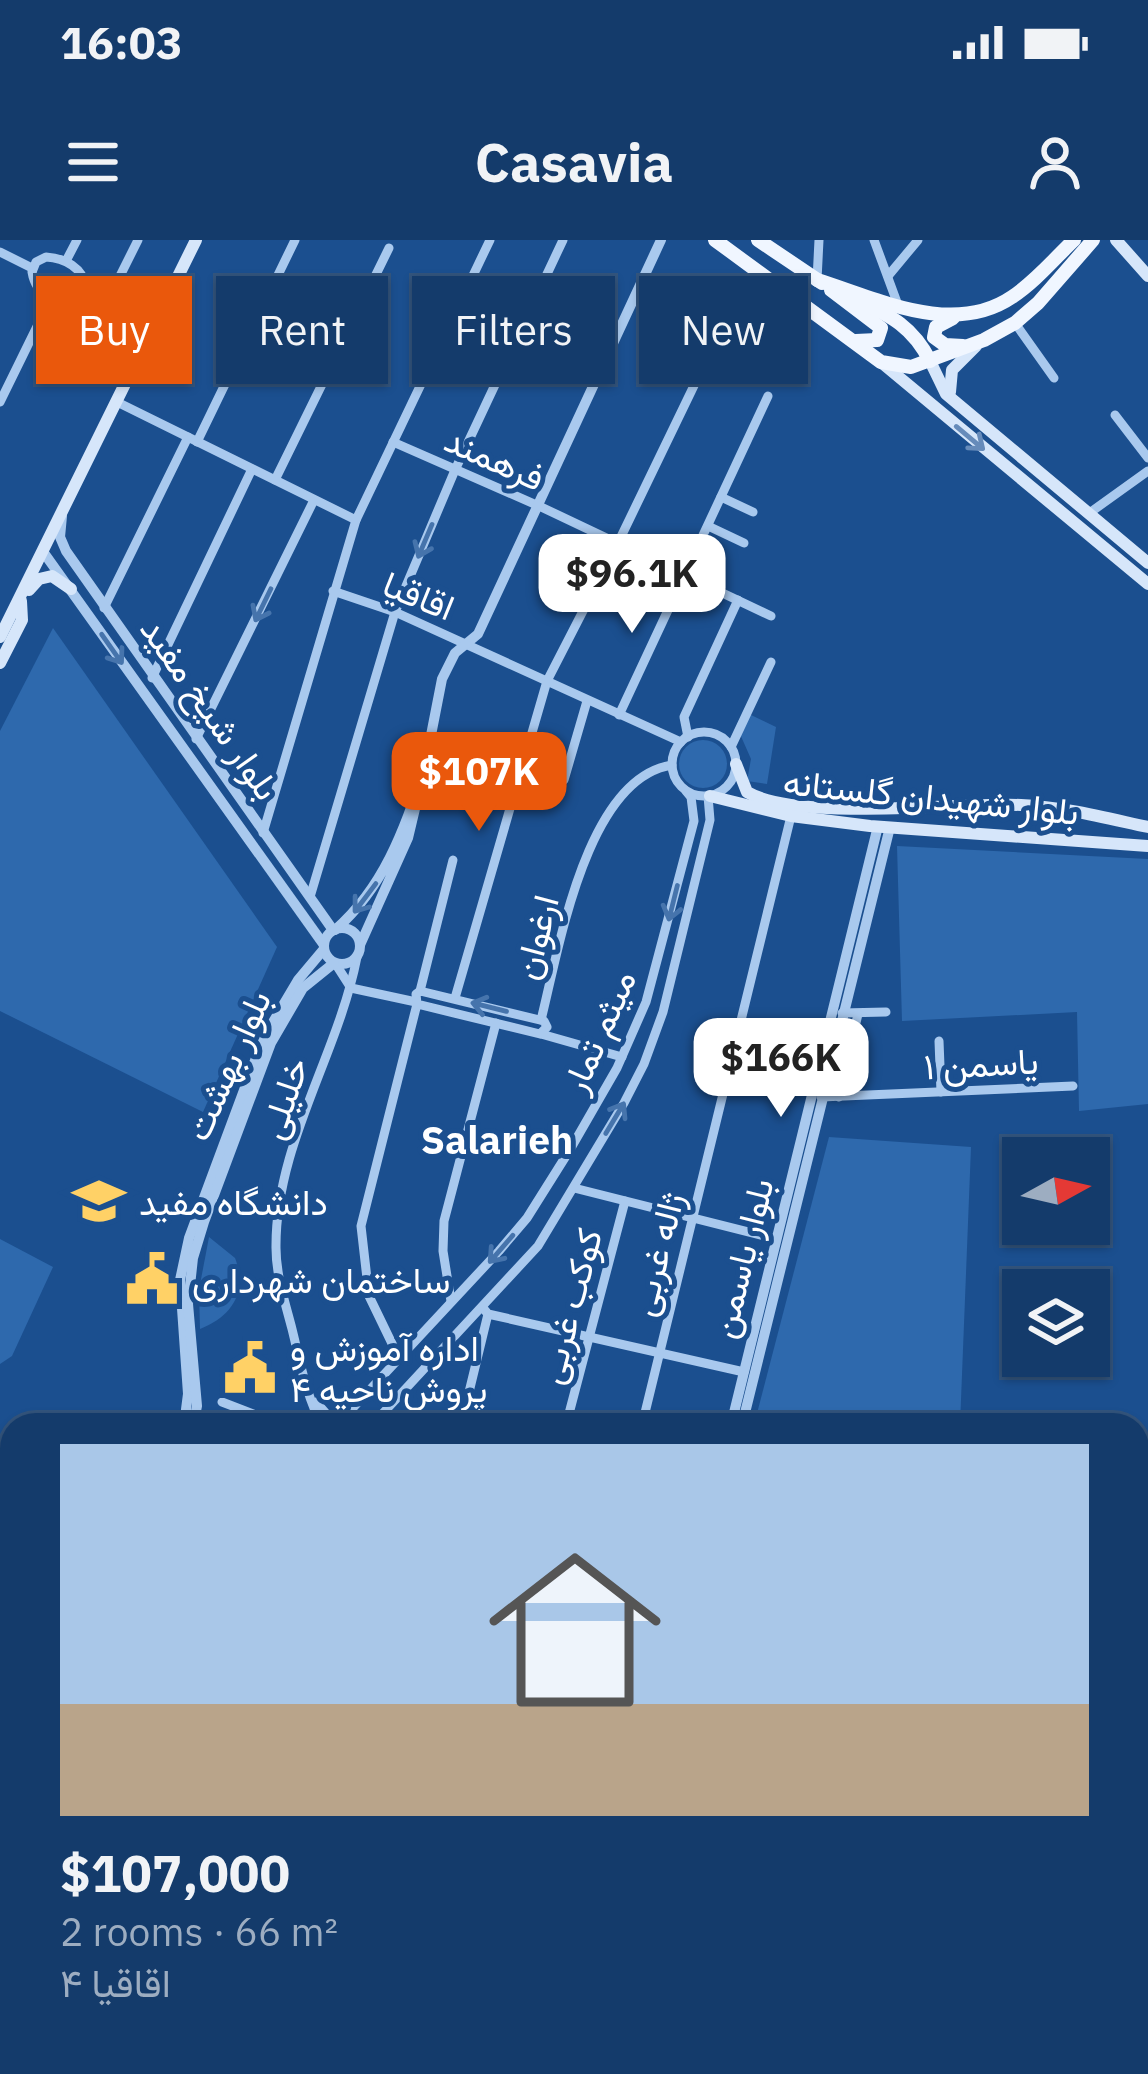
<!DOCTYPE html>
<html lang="en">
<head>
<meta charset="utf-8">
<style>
  body { margin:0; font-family:"IBM Plex Sans",Vazirmatn,sans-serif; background:#214673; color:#f1f3f6; height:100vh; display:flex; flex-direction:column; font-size:45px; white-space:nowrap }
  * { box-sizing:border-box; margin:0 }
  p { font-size:39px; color:#9dadc1 }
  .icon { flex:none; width:66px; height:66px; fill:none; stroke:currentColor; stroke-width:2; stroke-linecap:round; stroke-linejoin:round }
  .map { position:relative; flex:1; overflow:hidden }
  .drawer { position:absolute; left:0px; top:1173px; width:1149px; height:663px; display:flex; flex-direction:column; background:#143b6b; border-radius:36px 36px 0 0; box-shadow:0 3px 9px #0004,0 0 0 3px #33557e }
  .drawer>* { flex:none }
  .hud { position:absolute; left:36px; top:36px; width:1077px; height:108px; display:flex; gap:24px }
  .needle { width:78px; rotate:82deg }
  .tools { position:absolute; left:1002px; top:897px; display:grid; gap:24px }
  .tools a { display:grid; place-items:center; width:108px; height:108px; border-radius:0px; background:#143b6b; box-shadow:0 3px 9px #0004,0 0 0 3px #33557e; font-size:60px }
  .price { position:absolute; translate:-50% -102px; padding:0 27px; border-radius:24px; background:#fff; color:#222; font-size:39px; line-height:78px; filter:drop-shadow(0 3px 6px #0008) }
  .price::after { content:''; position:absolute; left:50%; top:72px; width:36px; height:27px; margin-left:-18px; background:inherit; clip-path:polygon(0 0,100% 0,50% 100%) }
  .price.selected { background:#ea580c; color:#fff }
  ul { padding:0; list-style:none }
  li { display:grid; align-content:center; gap:24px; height:636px; padding:0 60px }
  li span { display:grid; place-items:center; height:372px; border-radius:0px; color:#555 }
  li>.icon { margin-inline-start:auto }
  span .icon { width:216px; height:216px; fill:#fffc; stroke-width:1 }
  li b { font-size:51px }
  .chip { padding:0 42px; border-radius:0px; background:#143b6b; box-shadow:0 3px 9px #0004,0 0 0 3px #33557e; font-size:42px; line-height:108px }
  .chip.selected { background:#ea580c; color:#fff }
  .status { display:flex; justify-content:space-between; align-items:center; height:84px; padding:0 60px; background:#143b6b; direction:ltr }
  .status svg { height:33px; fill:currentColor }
  header { display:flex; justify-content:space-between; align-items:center; height:156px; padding:0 60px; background:#143b6b; font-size:54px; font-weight:700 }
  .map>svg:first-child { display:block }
  .green { fill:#2e69ad }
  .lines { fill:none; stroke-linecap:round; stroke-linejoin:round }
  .minor { stroke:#a9c9ee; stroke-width:9 }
  .tertiary { stroke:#a9c9ee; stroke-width:10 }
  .secondary { stroke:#d6e6fa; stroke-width:12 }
  .primary { stroke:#f0f6ff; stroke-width:14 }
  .oneway { stroke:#668bba }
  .oneway2 { stroke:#4674ac }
  .labels { text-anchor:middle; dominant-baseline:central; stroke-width:10; stroke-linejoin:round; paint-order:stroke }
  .street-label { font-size:36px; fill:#fff; stroke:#1b4f8f }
  .poi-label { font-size:36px; fill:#fff; stroke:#1b4f8f; text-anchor:start }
  .neighbourhood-label { font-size:39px; font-weight:bold; fill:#fff; stroke:#1b4f8f }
</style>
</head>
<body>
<div class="status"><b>16:03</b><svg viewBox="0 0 49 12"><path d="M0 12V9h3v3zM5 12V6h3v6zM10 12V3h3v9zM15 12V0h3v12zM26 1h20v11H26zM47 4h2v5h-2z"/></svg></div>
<header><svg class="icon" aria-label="menu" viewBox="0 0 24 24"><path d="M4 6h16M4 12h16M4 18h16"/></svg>Casavia<svg class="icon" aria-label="person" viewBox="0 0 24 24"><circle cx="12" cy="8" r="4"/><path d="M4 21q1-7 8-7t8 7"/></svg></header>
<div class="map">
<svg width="1148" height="1834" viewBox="0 0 1148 1834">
  <rect width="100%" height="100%" fill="#1b4f8f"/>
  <g class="green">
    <path d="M621 310 679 338 663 371 605 344Z"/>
    <path d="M53 388 277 707 203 872 0 771V491Z"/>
    <path d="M749 474 776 487 767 544 747 541 751 519 740 494Z"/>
    <circle cx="703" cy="524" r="24"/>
    <path d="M897 606 1148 619V864L1079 871 1077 772 902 781Z"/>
    <path d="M829 897 971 907 960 1185H754Z"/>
    <path d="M209 997 235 1018C248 1052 232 1076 200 1089L199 1050Z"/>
    <path d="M0 999 53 1027 12 1116 0 1124Z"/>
    <path d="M761 1824H1121L1122 1834 761 1827Z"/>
  </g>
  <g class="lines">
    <g class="minor">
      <path d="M874 0 898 65"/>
      <path d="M0 12 32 28"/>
      <path d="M46 17C65 18 83 28 86 47L80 58C59 68 36 56 32 32L36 22Z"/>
      <path d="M66 21 77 0"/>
      <path d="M888 36 918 0"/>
      <path d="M817 40 819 0"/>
      <path d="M85 52 155 84"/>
      <path d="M107 62 138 0"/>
      <path d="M1015 83 1054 138"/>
      <path d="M0 162 51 58"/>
      <path d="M117 162 356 280"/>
      <path d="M1115 175 1148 218"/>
      <path d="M197 202 295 0"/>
      <path d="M393 202 539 266 771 376"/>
      <path d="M275 240 389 8"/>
      <path d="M721 257 753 272"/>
      <path d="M1088 274 1148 231"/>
      <path d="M708 286 744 303"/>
      <path d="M333 351 395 372 681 502"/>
      <path d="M104 368 188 197"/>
      <path d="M152 438 252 229"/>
      <path d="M619 475 768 156"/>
      <circle cx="704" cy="524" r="32"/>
      <path d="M688 497 684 477 738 360"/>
      <path d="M196 499 314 260"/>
      <path d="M731 507 771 422"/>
      <path d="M564 540 587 461"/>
      <path d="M263 593 356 280 490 0"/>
      <path d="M310 657 395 372 455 230 563 0"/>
      <path d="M335 723 351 748 416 762"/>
      <path d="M420 751 453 620"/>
      <path d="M455 758 547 441 618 303 745 40"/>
      <path d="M842 773 886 772"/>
      <path d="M541 780C559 709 586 538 672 525"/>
      <path d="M541 794 622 817"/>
      <path d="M939 801 941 852"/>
      <path d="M821 857 1073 846"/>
      <path d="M839 857 858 774"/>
      <path d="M574 948 776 999"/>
      <path d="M451 1061 443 1011 444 981 496 783"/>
      <path d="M483 1068 488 1074 744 1132"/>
      <path d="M399 1118 369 1056 361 986 417 764 416 754 420 751 544 781 547 787 540 794 417 764"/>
      <path d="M222 1162 282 1185"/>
      <path d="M316 1162 336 1185"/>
      <path d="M322 1185C306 1156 300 1121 292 1089 285 1062 276 1035 276 1008 275 905 338 815 357 717"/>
      <path d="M337 1185 499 1011 527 978 571 908 617 828 646 762 694 581 691 557 686 551"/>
      <path d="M372 1185 538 1006 624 863 644 824 663 772 710 580 708 556"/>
      <path d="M461 1185 488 1074"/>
      <path d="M566 1185 625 961"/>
      <path d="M642 1185 791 576"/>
      <path d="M8 1601 12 1602"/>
      <path d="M0 1688 12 1687"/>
      <path d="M426 1824 460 1834"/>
      <path d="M17 1834 20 1824"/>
      <path d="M92 1834 95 1824"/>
      <path d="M167 1834 170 1824"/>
      <path d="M229 1834 232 1824"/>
    </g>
    <g class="tertiary">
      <path d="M62 276 60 297 66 311 333 690"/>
      <path d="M44 313 324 705"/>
      <path d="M424 531 442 439 455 413 478 394 661 0"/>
      <circle cx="342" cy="706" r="18"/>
      <path d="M335 690C384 647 403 592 424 531L408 598 360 705"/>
      <path d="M184 1185 188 1154 180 1040 189 998 263 799 298 740 324 709"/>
      <path d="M193 1185 197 1166 188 1064 193 1018 204 982 271 803 303 748 334 723"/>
      <path d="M731 1185 878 586"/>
      <path d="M742 1185 890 587"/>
      <path d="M0 1603 12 1578"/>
      <path d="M390 1834 393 1824"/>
      <path d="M542 1834 545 1824"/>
    </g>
    <g class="secondary">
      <path d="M1116 0 1148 36"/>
      <path d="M930 121 946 154 1148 323"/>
      <path d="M882 123 1148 344"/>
      <path d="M950 152 952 130 976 106"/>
      <path d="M29 350 39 339 52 336 71 349"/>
      <path d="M0 397 196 0"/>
      <path d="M0 423 22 380 21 361"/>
      <path d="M736 524 747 552C798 582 957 562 1021 565 1064 567 1106 578 1148 587"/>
      <path d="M710 556 791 576 870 586 1148 606"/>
    </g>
    <g class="primary">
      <path d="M715 0 881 122 911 127 984 100 1015 83 1038 63 1093 0"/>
      <path d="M758 0 822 43"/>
      <path d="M817 40C878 59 953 97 1012 57 1035 42 1054 19 1074 0"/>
      <path d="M831 50 881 88 877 100 856 101"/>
      <path d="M858 60C891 76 913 87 930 121"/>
      <path d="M953 78 936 87 934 97 945 105 963 106"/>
      <path d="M550 1834 553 1824"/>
      <path d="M568 1834 571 1824"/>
    </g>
  </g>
  <defs><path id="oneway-shaft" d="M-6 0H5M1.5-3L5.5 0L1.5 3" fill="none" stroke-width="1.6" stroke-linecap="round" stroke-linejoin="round" transform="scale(3)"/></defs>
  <use class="oneway" href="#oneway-shaft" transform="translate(970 198) rotate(40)"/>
  <g class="oneway2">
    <use href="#oneway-shaft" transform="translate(425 301) rotate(113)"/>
    <use href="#oneway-shaft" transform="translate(263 365) rotate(116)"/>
    <use href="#oneway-shaft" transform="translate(112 409) rotate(55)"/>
    <use href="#oneway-shaft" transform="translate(365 658) rotate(127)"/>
    <use href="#oneway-shaft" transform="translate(673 663) rotate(104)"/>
    <use href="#oneway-shaft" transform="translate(489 767) rotate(-166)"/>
    <use href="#oneway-shaft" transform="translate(615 878) rotate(-59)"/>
    <use href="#oneway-shaft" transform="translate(501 1009) rotate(131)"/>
  </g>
  <defs>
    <g id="university-bare" transform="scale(4.14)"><path d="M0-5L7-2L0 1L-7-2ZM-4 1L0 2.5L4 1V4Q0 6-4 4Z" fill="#ffd166" stroke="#1b4f8f" stroke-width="2.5" paint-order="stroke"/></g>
    <g id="civic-bare" transform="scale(4.14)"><path d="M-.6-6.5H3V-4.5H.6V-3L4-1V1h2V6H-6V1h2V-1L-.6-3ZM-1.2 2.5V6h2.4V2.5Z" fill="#ffd166" stroke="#1b4f8f" stroke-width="2.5" paint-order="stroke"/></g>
  </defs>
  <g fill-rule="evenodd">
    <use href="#university-bare" x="99" y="961"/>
    <use href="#civic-bare" x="152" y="1039"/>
    <use href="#civic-bare" x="250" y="1128"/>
  </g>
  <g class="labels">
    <g class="street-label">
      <text transform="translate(495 218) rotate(24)">فرهمند</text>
      <text transform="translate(419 355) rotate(22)">اقاقیا</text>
      <text transform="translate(211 468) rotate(55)">بلوار شیخ مفید</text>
      <text transform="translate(931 556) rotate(6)">بلوار شهیدان گلستانه</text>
      <text transform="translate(535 697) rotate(-75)">ارغوان</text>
      <text transform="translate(598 791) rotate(-66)">میثم تمار</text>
      <text transform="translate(981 823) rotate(-3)">یاسمن ۱</text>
      <text transform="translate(227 825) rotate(-66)">بلوار بهشت</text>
      <text transform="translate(283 858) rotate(-71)">خلیلی</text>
      <text transform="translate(656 1014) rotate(-76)">ژاله غربی</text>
      <text transform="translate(741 1018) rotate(-76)">بلوار یاسمن</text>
      <text transform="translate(569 1066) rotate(-75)">کوکب غربی</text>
    </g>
    <g class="poi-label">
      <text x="139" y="961">دانشگاه مفید</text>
      <text x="192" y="1039">ساختمان شهرداری</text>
      <text x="290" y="1107">اداره آموزش و<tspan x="290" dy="41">پروش ناحیه ۴</tspan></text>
    </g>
    <g class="neighbourhood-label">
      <text x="497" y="899">Salarieh</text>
    </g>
  </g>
</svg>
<div class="tools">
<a><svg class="needle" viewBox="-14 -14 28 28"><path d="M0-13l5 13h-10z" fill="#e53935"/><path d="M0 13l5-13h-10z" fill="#9dadc1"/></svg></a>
<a><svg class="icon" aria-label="layers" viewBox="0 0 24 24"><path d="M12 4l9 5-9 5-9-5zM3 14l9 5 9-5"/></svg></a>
</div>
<b class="price" style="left:632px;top:396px">$96.1K</b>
<b class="price selected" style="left:479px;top:594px">$107K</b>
<b class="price" style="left:781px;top:880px">$166K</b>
<div class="hud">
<a class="chip selected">Buy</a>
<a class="chip">Rent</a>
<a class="chip">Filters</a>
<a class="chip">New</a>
</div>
<section class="drawer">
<ul>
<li><span style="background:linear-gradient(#a9c7e8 70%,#b9a48a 0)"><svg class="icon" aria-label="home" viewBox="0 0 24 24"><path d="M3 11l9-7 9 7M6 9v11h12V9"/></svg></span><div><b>$107,000</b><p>2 rooms · 66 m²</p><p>اقاقیا ۴</p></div></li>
</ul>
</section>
</div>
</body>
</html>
